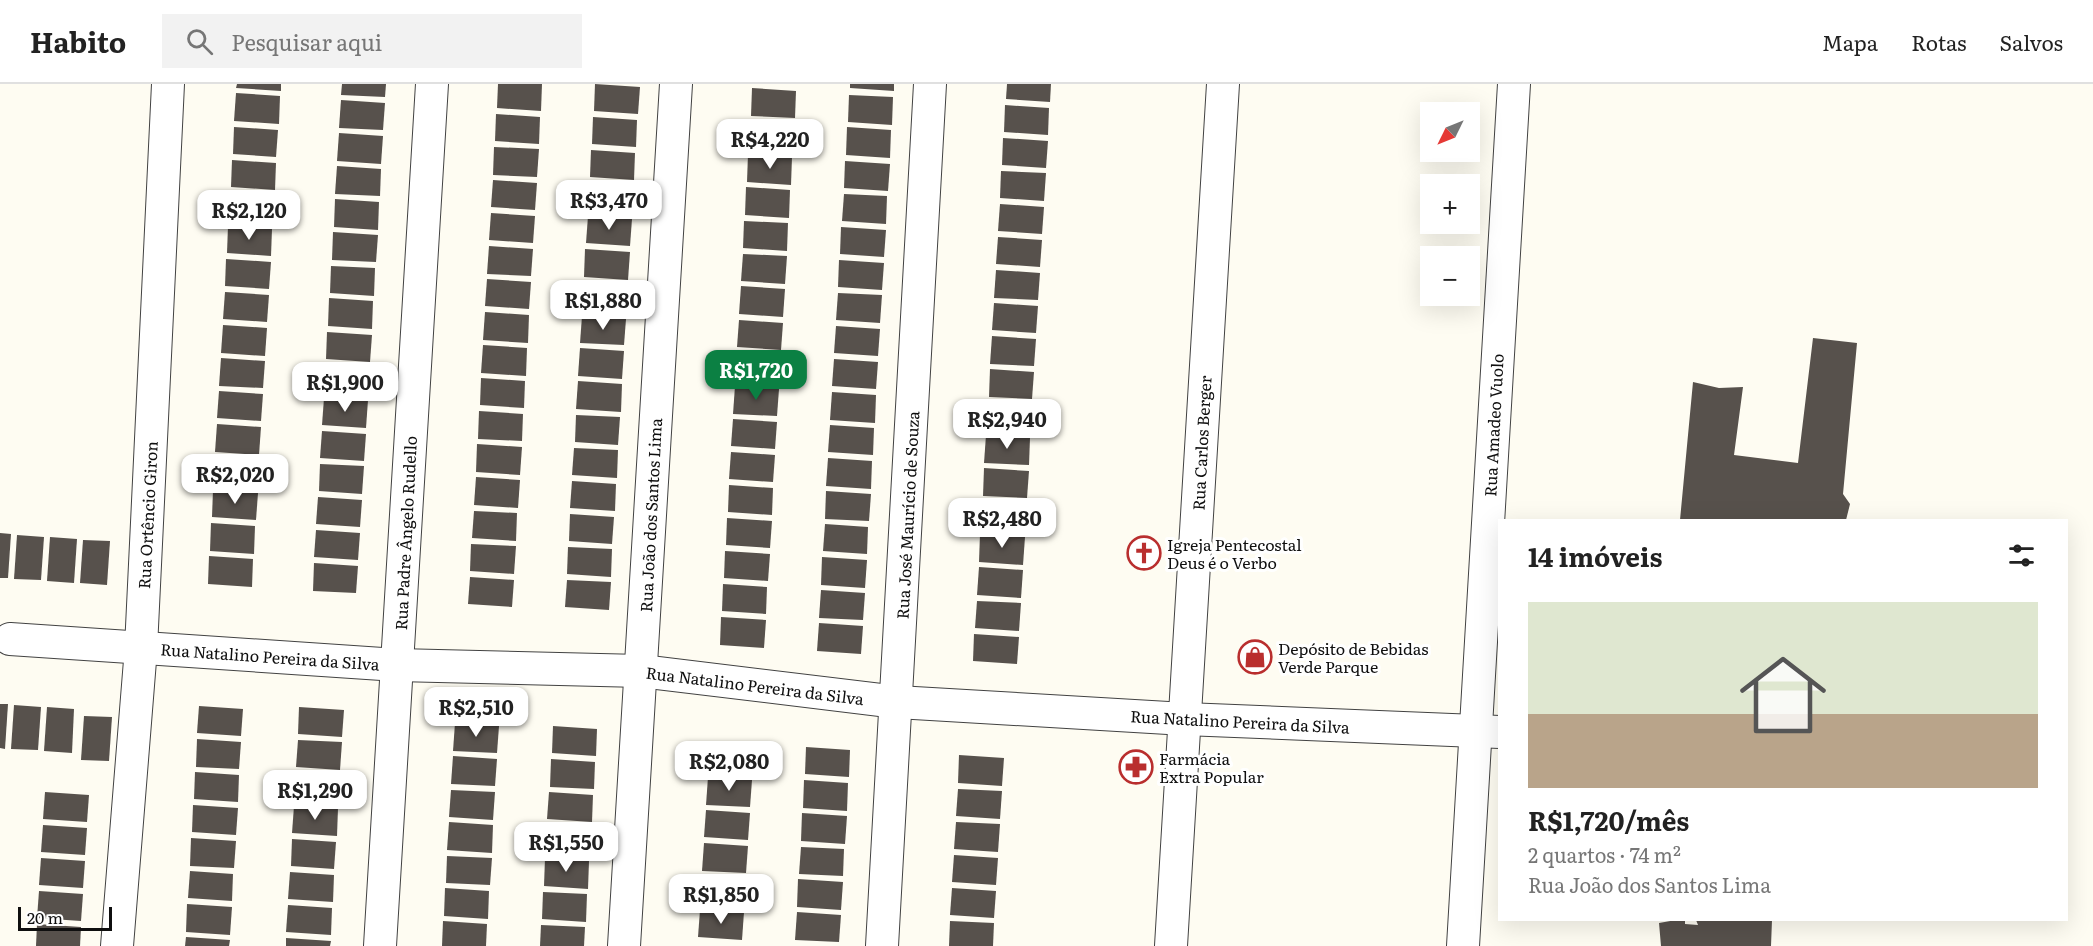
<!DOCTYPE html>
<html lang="pt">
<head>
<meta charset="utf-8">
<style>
  body { margin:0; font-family:Literata,serif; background:#f2f2f2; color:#222; height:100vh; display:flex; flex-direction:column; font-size:22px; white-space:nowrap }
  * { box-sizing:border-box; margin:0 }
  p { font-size:20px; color:#767676 }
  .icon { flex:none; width:33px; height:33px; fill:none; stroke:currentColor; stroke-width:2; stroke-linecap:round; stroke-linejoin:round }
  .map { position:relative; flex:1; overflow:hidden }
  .sheet { position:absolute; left:1498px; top:435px; width:570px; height:402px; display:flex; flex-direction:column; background:#fff; border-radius:0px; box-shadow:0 6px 24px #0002 }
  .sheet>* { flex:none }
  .needle { width:39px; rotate:227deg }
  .buttons { position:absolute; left:1420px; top:18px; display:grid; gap:12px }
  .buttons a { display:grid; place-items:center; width:60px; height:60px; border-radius:0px; background:#fff; box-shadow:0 6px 24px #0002; font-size:30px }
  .scale { position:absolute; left:18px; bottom:15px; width:94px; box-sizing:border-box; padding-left:6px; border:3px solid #0f0f0f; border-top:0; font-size:16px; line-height:21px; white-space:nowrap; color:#0f0f0f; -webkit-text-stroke:4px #fff; paint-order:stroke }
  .price { position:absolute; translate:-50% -51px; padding:0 14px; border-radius:12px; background:#fff; color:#222; font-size:20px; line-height:39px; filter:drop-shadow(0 2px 3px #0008) }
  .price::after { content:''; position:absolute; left:50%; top:36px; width:18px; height:14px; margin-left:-9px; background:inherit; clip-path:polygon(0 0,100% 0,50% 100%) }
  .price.current { background:#0b8043; color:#fff }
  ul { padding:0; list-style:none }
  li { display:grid; align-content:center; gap:12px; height:318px; padding:0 30px }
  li+li { border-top:2px solid #e0e0e0 }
  li span { display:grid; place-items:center; height:186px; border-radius:0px; color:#555 }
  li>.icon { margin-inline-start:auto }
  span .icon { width:108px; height:108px; fill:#fffc; stroke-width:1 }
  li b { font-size:26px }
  h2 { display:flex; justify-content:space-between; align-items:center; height:72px; padding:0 30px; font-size:26px }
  header { display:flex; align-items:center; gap:36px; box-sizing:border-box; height:84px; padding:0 30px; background:#fff; border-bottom:2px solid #e0e0e0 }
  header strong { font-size:28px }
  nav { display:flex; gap:33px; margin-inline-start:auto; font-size:21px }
  .search { width:420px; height:54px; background:#f2f2f2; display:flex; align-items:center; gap:15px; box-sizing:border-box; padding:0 21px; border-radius:0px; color:#767676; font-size:22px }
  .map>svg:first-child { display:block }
  .building { fill:#57514c }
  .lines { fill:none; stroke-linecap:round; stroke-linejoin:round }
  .minor-casing { stroke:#424242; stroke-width:34 }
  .minor { stroke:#fff; stroke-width:32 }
  .labels { text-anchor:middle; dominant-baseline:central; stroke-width:6; stroke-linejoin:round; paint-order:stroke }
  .street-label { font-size:16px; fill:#0f0f0f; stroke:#fff }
  .poi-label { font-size:16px; fill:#0f0f0f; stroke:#fff; text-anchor:start }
</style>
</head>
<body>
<header>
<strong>Habito</strong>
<div class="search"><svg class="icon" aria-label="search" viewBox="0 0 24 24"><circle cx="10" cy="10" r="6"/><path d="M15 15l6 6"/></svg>Pesquisar aqui</div>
<nav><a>Mapa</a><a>Rotas</a><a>Salvos</a></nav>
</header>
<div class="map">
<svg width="2093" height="862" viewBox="0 0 2093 862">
  <rect width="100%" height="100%" fill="#fefcf2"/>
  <g class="building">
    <path d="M237 0H281V7L236 4Z"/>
    <path d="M342 0H386L385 13 341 11Z"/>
    <path d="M498 0H542L541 27 497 24Z"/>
    <path d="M595 0 640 3 638 30 594 27Z"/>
    <path d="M850 0H894V7L850 4Z"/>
    <path d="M1007 0H1051L1050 18 1006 15Z"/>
    <path d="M752 4 796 7 795 34 751 32Z"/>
    <path d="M236 9 280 12 279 40 234 37Z"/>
    <path d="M849 11 893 13 892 41 848 38Z"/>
    <path d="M341 16 385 19 383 46 339 44Z"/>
    <path d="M1005 21 1049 24 1048 51 1004 48Z"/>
    <path d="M496 30 540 33 539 60 495 57Z"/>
    <path d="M593 33 637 36 636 63 592 60Z"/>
    <path d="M750 37 794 40 793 68 748 65Z"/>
    <path d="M234 43 278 46 276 73 233 70Z"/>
    <path d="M847 43 891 46 890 74 846 71Z"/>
    <path d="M339 49 383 52 381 80 337 77Z"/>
    <path d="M1003 54 1048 57 1046 84 1002 81Z"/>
    <path d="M494 63 539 65 537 93 493 91Z"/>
    <path d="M591 66 635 69 634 96 590 93Z"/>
    <path d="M748 70 792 73 791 101 747 98Z"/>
    <path d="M232 76 276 79 275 106 231 103Z"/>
    <path d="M845 77 890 80 888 107 844 104Z"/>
    <path d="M337 82 381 85 380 112 335 110Z"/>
    <path d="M1001 87 1046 89 1044 117 1000 114Z"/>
    <path d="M493 96 537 99 535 126 491 123Z"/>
    <path d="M589 99 634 102 632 129 588 127Z"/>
    <path d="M746 103 790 106 789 134 745 131Z"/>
    <path d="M230 109 274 112 273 139 229 136Z"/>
    <path d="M844 110 887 112 886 140 842 137Z"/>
    <path d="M335 115 379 118 378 146 334 143Z"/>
    <path d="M1000 120 1044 123 1042 150 998 147Z"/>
    <path d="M491 129 535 132 533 159 489 156Z"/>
    <path d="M588 132 632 135 630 162 586 159Z"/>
    <path d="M744 137 788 139 787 167 743 164Z"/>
    <path d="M228 142 272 145 271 172 227 169Z"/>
    <path d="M841 143 886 146 884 173 840 170Z"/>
    <path d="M333 148 378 151 376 178 332 176Z"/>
    <path d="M998 153 1042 156 1040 183 996 180Z"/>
    <path d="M489 162 533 165 531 192 487 190Z"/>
    <path d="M585 165 630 168 628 196 584 193Z"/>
    <path d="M743 170 787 172 785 200 741 197Z"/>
    <path d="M226 175 271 178 269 205 225 202Z"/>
    <path d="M839 176 884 179 882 206 838 203Z"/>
    <path d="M331 182 375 184 374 212 330 209Z"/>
    <path d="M996 186 1040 189 1038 216 994 214Z"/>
    <path d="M487 195 531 198 529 225 485 222Z"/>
    <path d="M583 198 628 201 626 229 582 226Z"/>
    <path d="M741 202 785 205 783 233 739 230Z"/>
    <path d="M225 208 269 211 267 238 223 235Z"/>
    <path d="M838 209 882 211 880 239 836 236Z"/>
    <path d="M329 214 373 217 372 245 328 242Z"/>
    <path d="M994 219 1038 222 1036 249 992 246Z"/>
    <path d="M485 228 529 231 528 259 483 256Z"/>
    <path d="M582 232 626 235 624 261 580 259Z"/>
    <path d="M739 236 783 239 781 266 737 263Z"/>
    <path d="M223 241 267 244 265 272 221 269Z"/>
    <path d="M836 242 880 245 878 272 834 269Z"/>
    <path d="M327 248 372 251 370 278 326 275Z"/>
    <path d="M992 252 1036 255 1034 282 990 280Z"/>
    <path d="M1813 254 1857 259 1843 410 1850 420 1846 436H1680L1693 298 1719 304 1743 303 1734 371 1798 379Z"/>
    <path d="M483 261 527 264 526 292 481 289Z"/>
    <path d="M580 264 624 267 622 295 578 292Z"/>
    <path d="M737 269 781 271 779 299 735 296Z"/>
    <path d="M221 274 265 277 263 304 219 302Z"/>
    <path d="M834 275 878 278 876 305 832 302Z"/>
    <path d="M326 281 369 283 368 311 324 308Z"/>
    <path d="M990 285 1034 288 1032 315 989 313Z"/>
    <path d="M481 294 525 297 524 324 480 321Z"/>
    <path d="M578 297 622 300 621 328 576 325Z"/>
    <path d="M735 302 779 305 777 332 733 330Z"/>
    <path d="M219 307 263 310 261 337 217 334Z"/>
    <path d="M832 308 876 311 875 339 830 336Z"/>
    <path d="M324 314 368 316 366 344 322 341Z"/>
    <path d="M988 318 1032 321 1031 349 987 346Z"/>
    <path d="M479 327 523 330 522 357 478 355Z"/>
    <path d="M576 331 620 333 618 361 575 358Z"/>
    <path d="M733 335 777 338 775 365 731 362Z"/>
    <path d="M217 340 261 343 259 371 215 368Z"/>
    <path d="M830 341 874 344 873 371 828 368Z"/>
    <path d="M322 347 366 350 364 377 320 374Z"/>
    <path d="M986 351 1030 354 1029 381 984 379Z"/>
    <path d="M477 360 522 363 520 391 476 388Z"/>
    <path d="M574 364 618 366 617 394 572 391Z"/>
    <path d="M731 368 775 371 773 398 729 395Z"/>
    <path d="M215 373 259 376 258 403 213 401Z"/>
    <path d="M828 374 872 377 871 405 826 402Z"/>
    <path d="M320 380 364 382 362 410 319 407Z"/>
    <path d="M984 384 1029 387 1027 414 983 412Z"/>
    <path d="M476 393 520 396 518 424 474 421Z"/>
    <path d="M572 397 616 400 615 427 570 424Z"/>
    <path d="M729 401 773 404 772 431 728 428Z"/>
    <path d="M213 406 258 409 256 436 212 433Z"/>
    <path d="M826 407 871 410 869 437 825 435Z"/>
    <path d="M318 413 362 416 360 443 316 440Z"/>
    <path d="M983 417 1026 420 1025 448 981 445Z"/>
    <path d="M474 427 517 429 516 457 472 454Z"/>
    <path d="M570 430 614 433 612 460 569 457Z"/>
    <path d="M727 434 772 437 770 464 726 461Z"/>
    <path d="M211 439 255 442 254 470 210 467Z"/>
    <path d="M825 440 868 443 867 470 823 467Z"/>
    <path d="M316 446 360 449 358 476 314 473Z"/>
    <path d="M0 449 11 450 8 494H0Z"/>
    <path d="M980 450 1025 453 1023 481 979 478Z"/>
    <path d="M17 451 44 453 41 496 14 495Z"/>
    <path d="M50 453 77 455 74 499 47 497Z"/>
    <path d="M83 456 110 457 107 501 80 499Z"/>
    <path d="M471 460 516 462 514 490 470 487Z"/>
    <path d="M568 463 612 465 611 493 567 490Z"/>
    <path d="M725 467 770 470 768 497 724 494Z"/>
    <path d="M209 472 253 475 252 503 208 500Z"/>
    <path d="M822 473 867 476 865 504 821 501Z"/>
    <path d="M314 479 358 482 356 509 313 507Z"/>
    <path d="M979 483 1023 486 1021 514 977 511Z"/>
    <path d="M470 493 514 496 512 523 468 520Z"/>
    <path d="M567 496 611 498 609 526 565 523Z"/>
    <path d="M723 500 767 503 766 530 722 527Z"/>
    <path d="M821 506 865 509 863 536 819 534Z"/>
    <path d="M977 517 1021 519 1019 547 975 544Z"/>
    <path d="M721 533 766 536 764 564 720 561Z"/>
    <path d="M819 539 863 542 861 570 817 567Z"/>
    <path d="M974 550 1019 553 1017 580 973 577Z"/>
    <path d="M0 620H8L5 665 0 664Z"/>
    <path d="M14 621 41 623 38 666 11 665Z"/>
    <path d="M199 622 243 625 241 652 197 649Z"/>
    <path d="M47 623 74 625 72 669 44 667Z"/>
    <path d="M299 623 344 626 342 653 298 650Z"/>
    <path d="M84 632 112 633 109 677 81 676Z"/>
    <path d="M455 639 499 642 497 669 453 667Z"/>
    <path d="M553 642 597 645 596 672 552 669Z"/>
    <path d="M197 655 241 658 239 685 196 683Z"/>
    <path d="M298 656 342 658 340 686 296 683Z"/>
    <path d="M710 660 754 663 752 690 708 687Z"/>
    <path d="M806 663 850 666 849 693 805 690Z"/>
    <path d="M959 671 1004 674 1002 702 958 699Z"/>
    <path d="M453 672 497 675 495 702 451 700Z"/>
    <path d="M551 675 595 678 594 705 550 703Z"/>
    <path d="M195 688 239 691 238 718 194 715Z"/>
    <path d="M296 689 340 691 338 719 294 716Z"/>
    <path d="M708 693 752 696 750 723 706 721Z"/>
    <path d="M804 696 848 699 847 727 803 724Z"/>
    <path d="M958 705 1002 707 1000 735 956 732Z"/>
    <path d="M451 706 495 708 493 736 449 733Z"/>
    <path d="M45 708 89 711 87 738 43 735Z"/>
    <path d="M549 708 593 711 592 738 547 735Z"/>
    <path d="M193 721 238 724 236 751 192 748Z"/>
    <path d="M294 722 338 724 337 752 292 749Z"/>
    <path d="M706 726 750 729 748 756 704 753Z"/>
    <path d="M802 729 847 732 845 760 801 757Z"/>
    <path d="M449 738 493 741 492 769 447 766Z"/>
    <path d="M956 738 1000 740 998 768 954 765Z"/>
    <path d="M43 741 87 744 85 771 41 768Z"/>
    <path d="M547 741 591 744 590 772 546 769Z"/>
    <path d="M191 754 236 757 234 784 190 782Z"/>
    <path d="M292 755 336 758 334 785 291 782Z"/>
    <path d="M704 759 748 762 746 789 702 787Z"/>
    <path d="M801 763 844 765 843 792 799 790Z"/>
    <path d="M954 771 998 774 996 801 952 798Z"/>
    <path d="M447 772 492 774 490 801 446 799Z"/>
    <path d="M41 774 85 777 83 804 39 801Z"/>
    <path d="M545 774 589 777 588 805 544 802Z"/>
    <path d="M190 787 233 790 232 817 188 814Z"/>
    <path d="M290 788 334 791 333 818 288 815Z"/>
    <path d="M702 792 746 795 744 822 700 820Z"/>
    <path d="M798 795 843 798 841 826 797 823Z"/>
    <path d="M445 804 489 807 488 835 444 832Z"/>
    <path d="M952 804 996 807 994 834 950 831Z"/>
    <path d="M39 807 83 810 81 837 37 834Z"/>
    <path d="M543 808 587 810 586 838 542 835Z"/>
    <path d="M187 820 232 823 230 851 186 848Z"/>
    <path d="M288 821 332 824 331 851 286 848Z"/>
    <path d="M700 826 744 828 742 856 698 853Z"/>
    <path d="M797 828 841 831 839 858 795 856Z"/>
    <path d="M1676 836H1685V840L1698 841 1696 836H1772L1771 862H1661L1659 839Z"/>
    <path d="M443 837 487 840 486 862H442Z"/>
    <path d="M950 837 994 839 993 862H949Z"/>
    <path d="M37 840 81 843 80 862H36Z"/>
    <path d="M541 841 585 843 584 862H540Z"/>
    <path d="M186 853 230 856 229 862H185Z"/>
    <path d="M286 854 331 857 330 862H286Z"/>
  </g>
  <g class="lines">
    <g class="minor-casing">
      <g id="minor">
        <path d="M10 555 397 581 641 587 897 618 1185 635 1500 648"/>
        <path d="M117 862 141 564 168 0"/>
        <path d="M380 862 432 0"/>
        <path d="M624 862 676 0"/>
        <path d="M882 862 930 0"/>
        <path d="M1171 862 1223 0"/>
        <path d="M1463 862 1514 0"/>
      </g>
    </g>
    <use href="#minor" class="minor"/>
  </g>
  <defs>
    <g id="church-ring" transform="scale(1.725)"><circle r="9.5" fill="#fff" stroke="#b92e2e" stroke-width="1.5"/><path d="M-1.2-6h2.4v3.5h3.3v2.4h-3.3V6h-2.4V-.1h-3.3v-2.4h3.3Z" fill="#b92e2e"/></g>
    <g id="shop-ring" transform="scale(1.725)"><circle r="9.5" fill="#fff" stroke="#b92e2e" stroke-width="1.5"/><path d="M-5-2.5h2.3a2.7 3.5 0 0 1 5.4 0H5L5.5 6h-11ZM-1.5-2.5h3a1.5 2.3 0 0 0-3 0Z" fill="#b92e2e"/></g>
    <g id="pharmacy-ring" transform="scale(1.725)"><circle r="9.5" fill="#fff" stroke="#b92e2e" stroke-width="1.5"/><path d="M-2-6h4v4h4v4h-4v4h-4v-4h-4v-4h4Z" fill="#b92e2e"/></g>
  </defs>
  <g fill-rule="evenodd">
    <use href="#church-ring" x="1144" y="469"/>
    <use href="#shop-ring" x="1255" y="573"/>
    <use href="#pharmacy-ring" x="1136" y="683"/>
  </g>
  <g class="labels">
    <g class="street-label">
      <text transform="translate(1493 341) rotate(-87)">Rua Amadeo Vuolo</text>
      <text transform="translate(1201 359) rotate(-87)">Rua Carlos Berger</text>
      <text transform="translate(147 431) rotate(-87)">Rua Ortêncio Giron</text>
      <text transform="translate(650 431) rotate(-87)">Rua João dos Santos Lima</text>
      <text transform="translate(907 431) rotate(-87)">Rua José Maurício de Souza</text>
      <text transform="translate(405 449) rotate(-87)">Rua Padre Ângelo Rudello</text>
      <text transform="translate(270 572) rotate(4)">Rua Natalino Pereira da Silva</text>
      <text transform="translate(755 601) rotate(7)">Rua Natalino Pereira da Silva</text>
      <text transform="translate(1240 637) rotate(3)">Rua Natalino Pereira da Silva</text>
    </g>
    <g class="poi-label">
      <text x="1167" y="460">Igreja Pentecostal<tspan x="1167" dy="18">Deus é o Verbo</tspan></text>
      <text x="1278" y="564">Depósito de Bebidas<tspan x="1278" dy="18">Verde Parque</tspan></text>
      <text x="1159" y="674">Farmácia<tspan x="1159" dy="18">Extra Popular</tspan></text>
    </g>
  </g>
</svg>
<div class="buttons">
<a><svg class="needle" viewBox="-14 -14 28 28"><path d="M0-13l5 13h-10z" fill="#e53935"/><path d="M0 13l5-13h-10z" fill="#767676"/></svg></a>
<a>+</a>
<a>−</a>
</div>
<div class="scale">20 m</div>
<b class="price" style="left:770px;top:86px">R$4,220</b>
<b class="price" style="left:609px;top:147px">R$3,470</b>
<b class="price" style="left:249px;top:157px">R$2,120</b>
<b class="price" style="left:603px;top:247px">R$1,880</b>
<b class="price current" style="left:756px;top:317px">R$1,720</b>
<b class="price" style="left:345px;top:329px">R$1,900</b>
<b class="price" style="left:1007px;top:366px">R$2,940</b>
<b class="price" style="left:235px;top:421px">R$2,020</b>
<b class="price" style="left:1002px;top:465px">R$2,480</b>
<b class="price" style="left:476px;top:654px">R$2,510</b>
<b class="price" style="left:729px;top:708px">R$2,080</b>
<b class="price" style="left:315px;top:737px">R$1,290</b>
<b class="price" style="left:566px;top:789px">R$1,550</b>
<b class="price" style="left:721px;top:841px">R$1,850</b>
<section class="sheet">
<h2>14 imóveis<svg class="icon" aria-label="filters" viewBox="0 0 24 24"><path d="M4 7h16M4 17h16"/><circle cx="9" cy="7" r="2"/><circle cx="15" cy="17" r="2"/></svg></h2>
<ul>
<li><span style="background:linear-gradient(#dfe7d0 60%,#b9a48a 0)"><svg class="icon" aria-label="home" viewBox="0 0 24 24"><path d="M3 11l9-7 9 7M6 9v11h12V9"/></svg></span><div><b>R$1,720/mês</b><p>2 quartos · 74 m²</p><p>Rua João dos Santos Lima</p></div></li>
</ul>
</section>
</div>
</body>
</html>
